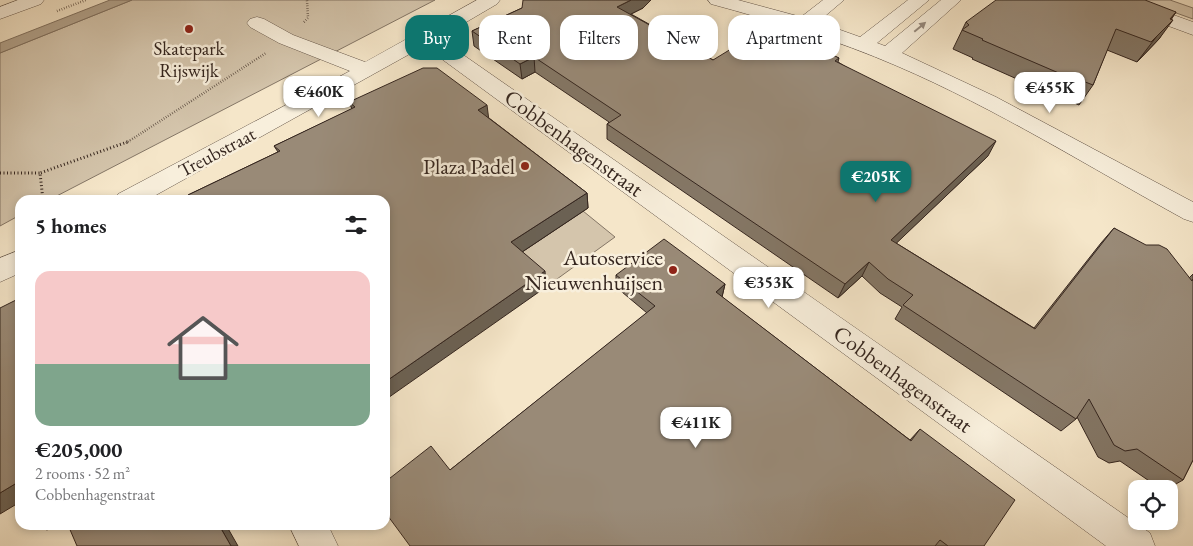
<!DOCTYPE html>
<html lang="en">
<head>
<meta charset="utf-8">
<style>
  body { margin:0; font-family:"EB Garamond",serif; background:#f6f6f6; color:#202124; height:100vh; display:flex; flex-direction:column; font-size:19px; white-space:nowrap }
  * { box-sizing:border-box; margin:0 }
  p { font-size:16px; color:#757577 }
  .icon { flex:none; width:28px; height:28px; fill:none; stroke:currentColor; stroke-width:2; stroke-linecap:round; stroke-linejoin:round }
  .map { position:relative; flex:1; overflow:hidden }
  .details { position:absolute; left:15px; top:195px; width:375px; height:335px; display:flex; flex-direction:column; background:#fff; border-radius:15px; box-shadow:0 2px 8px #0003 }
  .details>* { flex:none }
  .hud { position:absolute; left:405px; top:15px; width:475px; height:45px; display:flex; gap:10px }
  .fabs { position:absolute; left:1128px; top:480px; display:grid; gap:10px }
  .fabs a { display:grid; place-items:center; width:50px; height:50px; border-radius:10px; background:#fff; box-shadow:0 2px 8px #0003; font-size:25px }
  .price { position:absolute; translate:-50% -42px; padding:0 11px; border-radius:10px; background:#fff; color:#222; font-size:16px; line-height:32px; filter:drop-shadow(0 1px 2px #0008) }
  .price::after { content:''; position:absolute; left:50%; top:30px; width:15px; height:11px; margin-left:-8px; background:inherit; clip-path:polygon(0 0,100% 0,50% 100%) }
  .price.selected { background:#0f766e; color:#fff }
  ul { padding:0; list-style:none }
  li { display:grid; align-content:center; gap:10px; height:265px; padding:0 20px }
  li+li { border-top:1px solid #e0e0e0 }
  li span { display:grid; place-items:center; height:155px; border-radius:15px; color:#555 }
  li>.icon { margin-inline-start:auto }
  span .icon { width:90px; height:90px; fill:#fffc; stroke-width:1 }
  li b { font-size:21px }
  h2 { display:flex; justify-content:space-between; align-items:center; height:60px; padding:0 20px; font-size:21px }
  .tag { padding:0 18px; border-radius:15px; background:#fff; box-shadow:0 2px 8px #0003; font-size:18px; line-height:45px }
  .tag.selected { background:#0f766e; color:#fff }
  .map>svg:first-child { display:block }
  .green { fill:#d4c5ac; stroke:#847666 }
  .water { fill:#b4a58f; stroke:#817262 }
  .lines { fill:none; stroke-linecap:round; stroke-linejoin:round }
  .minor-casing { stroke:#65564a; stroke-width:1 }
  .path-far1 { stroke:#35261f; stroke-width:2.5; stroke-dasharray:0.5 2; stroke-linecap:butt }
  .path { stroke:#35261f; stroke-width:3; stroke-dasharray:1 2.5; stroke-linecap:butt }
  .minor { fill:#f8efdc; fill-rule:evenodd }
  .wall { fill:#847766; stroke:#35261f }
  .shaded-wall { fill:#6b6153; stroke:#35261f }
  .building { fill:#998a77; stroke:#35261f }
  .oneway { fill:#968a7e }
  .poi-dot { fill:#8f2418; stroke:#f8efdc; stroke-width:2 }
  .labels { text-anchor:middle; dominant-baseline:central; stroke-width:5; stroke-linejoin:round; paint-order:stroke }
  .far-poi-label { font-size:19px; fill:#35261f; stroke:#f8efdc }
  .far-street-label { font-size:19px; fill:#35261f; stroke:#f8efdc }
  .street-label { font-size:22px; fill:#35261f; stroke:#f8efdc }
  .poi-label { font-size:22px; fill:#35261f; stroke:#f8efdc; text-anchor:end }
</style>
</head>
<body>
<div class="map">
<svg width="1193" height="546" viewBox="0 0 1193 546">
  <rect width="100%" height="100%" fill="#f5e6c9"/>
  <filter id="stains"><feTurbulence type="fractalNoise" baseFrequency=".004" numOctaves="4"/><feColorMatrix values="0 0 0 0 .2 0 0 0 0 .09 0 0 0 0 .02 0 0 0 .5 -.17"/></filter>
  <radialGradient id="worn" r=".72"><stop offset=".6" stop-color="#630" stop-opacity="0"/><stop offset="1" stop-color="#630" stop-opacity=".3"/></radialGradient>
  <g class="green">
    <path d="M132 0H435L49 200H20V215L0 226V53Z"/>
    <path d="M1140 0H1170L1193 8V19Z"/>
    <path d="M583 211 615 237 546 287 513 258Z"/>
  </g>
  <path class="water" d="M110 0H132L0 53V43Z"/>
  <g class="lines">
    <g class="minor-casing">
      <g id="minor">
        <path d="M18 0H44L41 4 0 19V7Z"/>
        <path d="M477 0H500L497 4 439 38 1150 533 1155 546H1106L424 46 147 200H114L118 194 350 71 279 43 250 27 247 23 250 19 257 17 264 19 293 35 365 62Z"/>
        <path d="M708 0H738L801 17 823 0H844L818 22 860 37 908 0H929L877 43 885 46 941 0H961L902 53 996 97 1193 202V222L1184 219C1089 167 997 109 897 66 837 40 774 21 711 4Z"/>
        <path d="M1106 0H1132L1193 22V35L1109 4Z"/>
        <path d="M20 250V273L0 282V258Z"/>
        <path d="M289 525H328L338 546H299Z"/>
      </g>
    </g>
    <g class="path-far1">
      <path d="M57 11 86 0"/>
      <path d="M304 22 308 18 307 0"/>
      <path d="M126 143 266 53"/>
    </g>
    <g class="path">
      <path d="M0 173H40"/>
      <path d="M43 200 40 173 130 141"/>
    </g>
    <use href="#minor" class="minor"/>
  </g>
  <g class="wall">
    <path d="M522 8H643L631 14 713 60 801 44 839 58 838 62 988 156 896 243 1034 328 1101 243 1114 228 1189 278 1193 274V460L1183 480 1167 489H1161L1120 461 1109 463 1098 457 1077 417 1076 419 1061 431 895 319 902 307 880 293 862 276 838 298 607 139V124L609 122 535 72 522 79 474 46 472 31Z"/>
    <path d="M1176 12 1159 39 1137 62 1107 50 1093 85 1079 105 1063 98 1062 99 972 59 973 58 953 49 966 22Z"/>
    <path d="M349 102 489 118 587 193 588 208 522 252 546 287 385 200H192L188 195 278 152 274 146 352 109Z"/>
    <path d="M616 275 725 284 722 297 910 440 920 429 984 546H410L450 470 647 313 616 287Z"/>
  </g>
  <g class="shaded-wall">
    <path d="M631 0H651L643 8 617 21V7Z"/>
    <path d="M1176 12 1162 31 1173 20 1159 39 1137 62 1170 19Z"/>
    <path d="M534 57 535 72 522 79 520 64Z"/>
    <path d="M487 105 489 121 478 110Z"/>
    <path d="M996 141 988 156 884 255 891 240Z"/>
    <path d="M587 193 588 208 513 258 511 242Z"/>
    <path d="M869 262 862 276 838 298 845 284Z"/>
    <path d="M545 271 546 287 385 400V382Z"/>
    <path d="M725 284 722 297 713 305 716 292Z"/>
    <path d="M15 484 20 487V502L0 514V493Z"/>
    <path d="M37 525H56L47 530Z"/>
    <path d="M219 525H226L238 546H231Z"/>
  </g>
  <g class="building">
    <path d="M523 0H631L617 7 713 60 767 27 801 44 805 41 839 58 835 61 996 141 891 240 1035 329 1114 228 1146 245H1159L1167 249 1192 281 1193 279V460L1183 480 1137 449 1125 451 1114 445 1089 399 1076 419 903 305 913 295 888 279 869 262 845 284 607 124 621 115 534 57 520 64 472 31 522 8Z"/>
    <path d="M996 0H1145L1176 12 1170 19 1173 20 1151 42 1116 29 1093 85 1075 78V80L982 40 983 39 962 30 969 25 966 22Z"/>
    <path d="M423 68H437L487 105 478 110 587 193 511 242 545 271 385 382V200H193L188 195 280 151 274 146 355 107 349 102Z"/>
    <path d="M664 239 725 284 716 292 911 441 920 429 1015 500 984 546H948L940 540 935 546H410L385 512V482L431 446 450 470 655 306 616 275Z"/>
    <path d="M20 298V498L15 484 0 493V308Z"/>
    <path d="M68 525H219L231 546H77Z"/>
  </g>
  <defs><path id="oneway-solid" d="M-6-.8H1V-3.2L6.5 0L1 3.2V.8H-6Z" transform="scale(1.25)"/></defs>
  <use class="oneway" href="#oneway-solid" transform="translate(920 27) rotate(-40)"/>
  <g class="poi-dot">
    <circle cx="189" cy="29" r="5"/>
    <circle cx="525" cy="166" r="5"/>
    <circle cx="673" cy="270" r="5"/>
  </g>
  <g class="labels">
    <g class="far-poi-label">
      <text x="189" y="48">Skatepark<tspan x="189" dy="22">Rijswijk</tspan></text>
    </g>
    <g class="far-street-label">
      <text transform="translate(217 152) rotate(-28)">Treubstraat</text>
    </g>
    <g class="street-label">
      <text transform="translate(574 143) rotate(36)">Cobbenhagenstraat</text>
      <text transform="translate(903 379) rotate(36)">Cobbenhagenstraat</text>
    </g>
    <g class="poi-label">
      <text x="515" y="166">Plaza Padel</text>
      <text x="663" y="257">Autoservice<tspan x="663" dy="25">Nieuwenhuijsen</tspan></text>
    </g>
  </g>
  <rect width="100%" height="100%" filter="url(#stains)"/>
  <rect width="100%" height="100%" fill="url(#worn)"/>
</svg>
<div class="fabs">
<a><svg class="icon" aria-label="locate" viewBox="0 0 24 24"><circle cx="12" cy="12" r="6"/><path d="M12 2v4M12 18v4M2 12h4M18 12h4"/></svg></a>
</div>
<b class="price" style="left:1050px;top:114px">€455K</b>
<b class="price" style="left:319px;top:118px">€460K</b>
<b class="price selected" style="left:876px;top:203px">€205K</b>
<b class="price" style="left:769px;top:309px">€353K</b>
<b class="price" style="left:696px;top:449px">€411K</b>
<div class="hud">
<a class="tag selected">Buy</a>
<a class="tag">Rent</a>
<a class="tag">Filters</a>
<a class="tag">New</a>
<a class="tag">Apartment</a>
</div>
<section class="details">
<h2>5 homes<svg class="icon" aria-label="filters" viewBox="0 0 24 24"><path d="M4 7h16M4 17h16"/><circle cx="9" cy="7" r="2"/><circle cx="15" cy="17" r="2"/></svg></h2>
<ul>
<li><span style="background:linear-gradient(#f6c9c9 60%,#7fa58c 0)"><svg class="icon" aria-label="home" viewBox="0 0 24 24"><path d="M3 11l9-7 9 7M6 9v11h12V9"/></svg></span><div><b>€205,000</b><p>2 rooms · 52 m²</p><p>Cobbenhagenstraat</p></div></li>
</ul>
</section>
</div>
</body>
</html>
